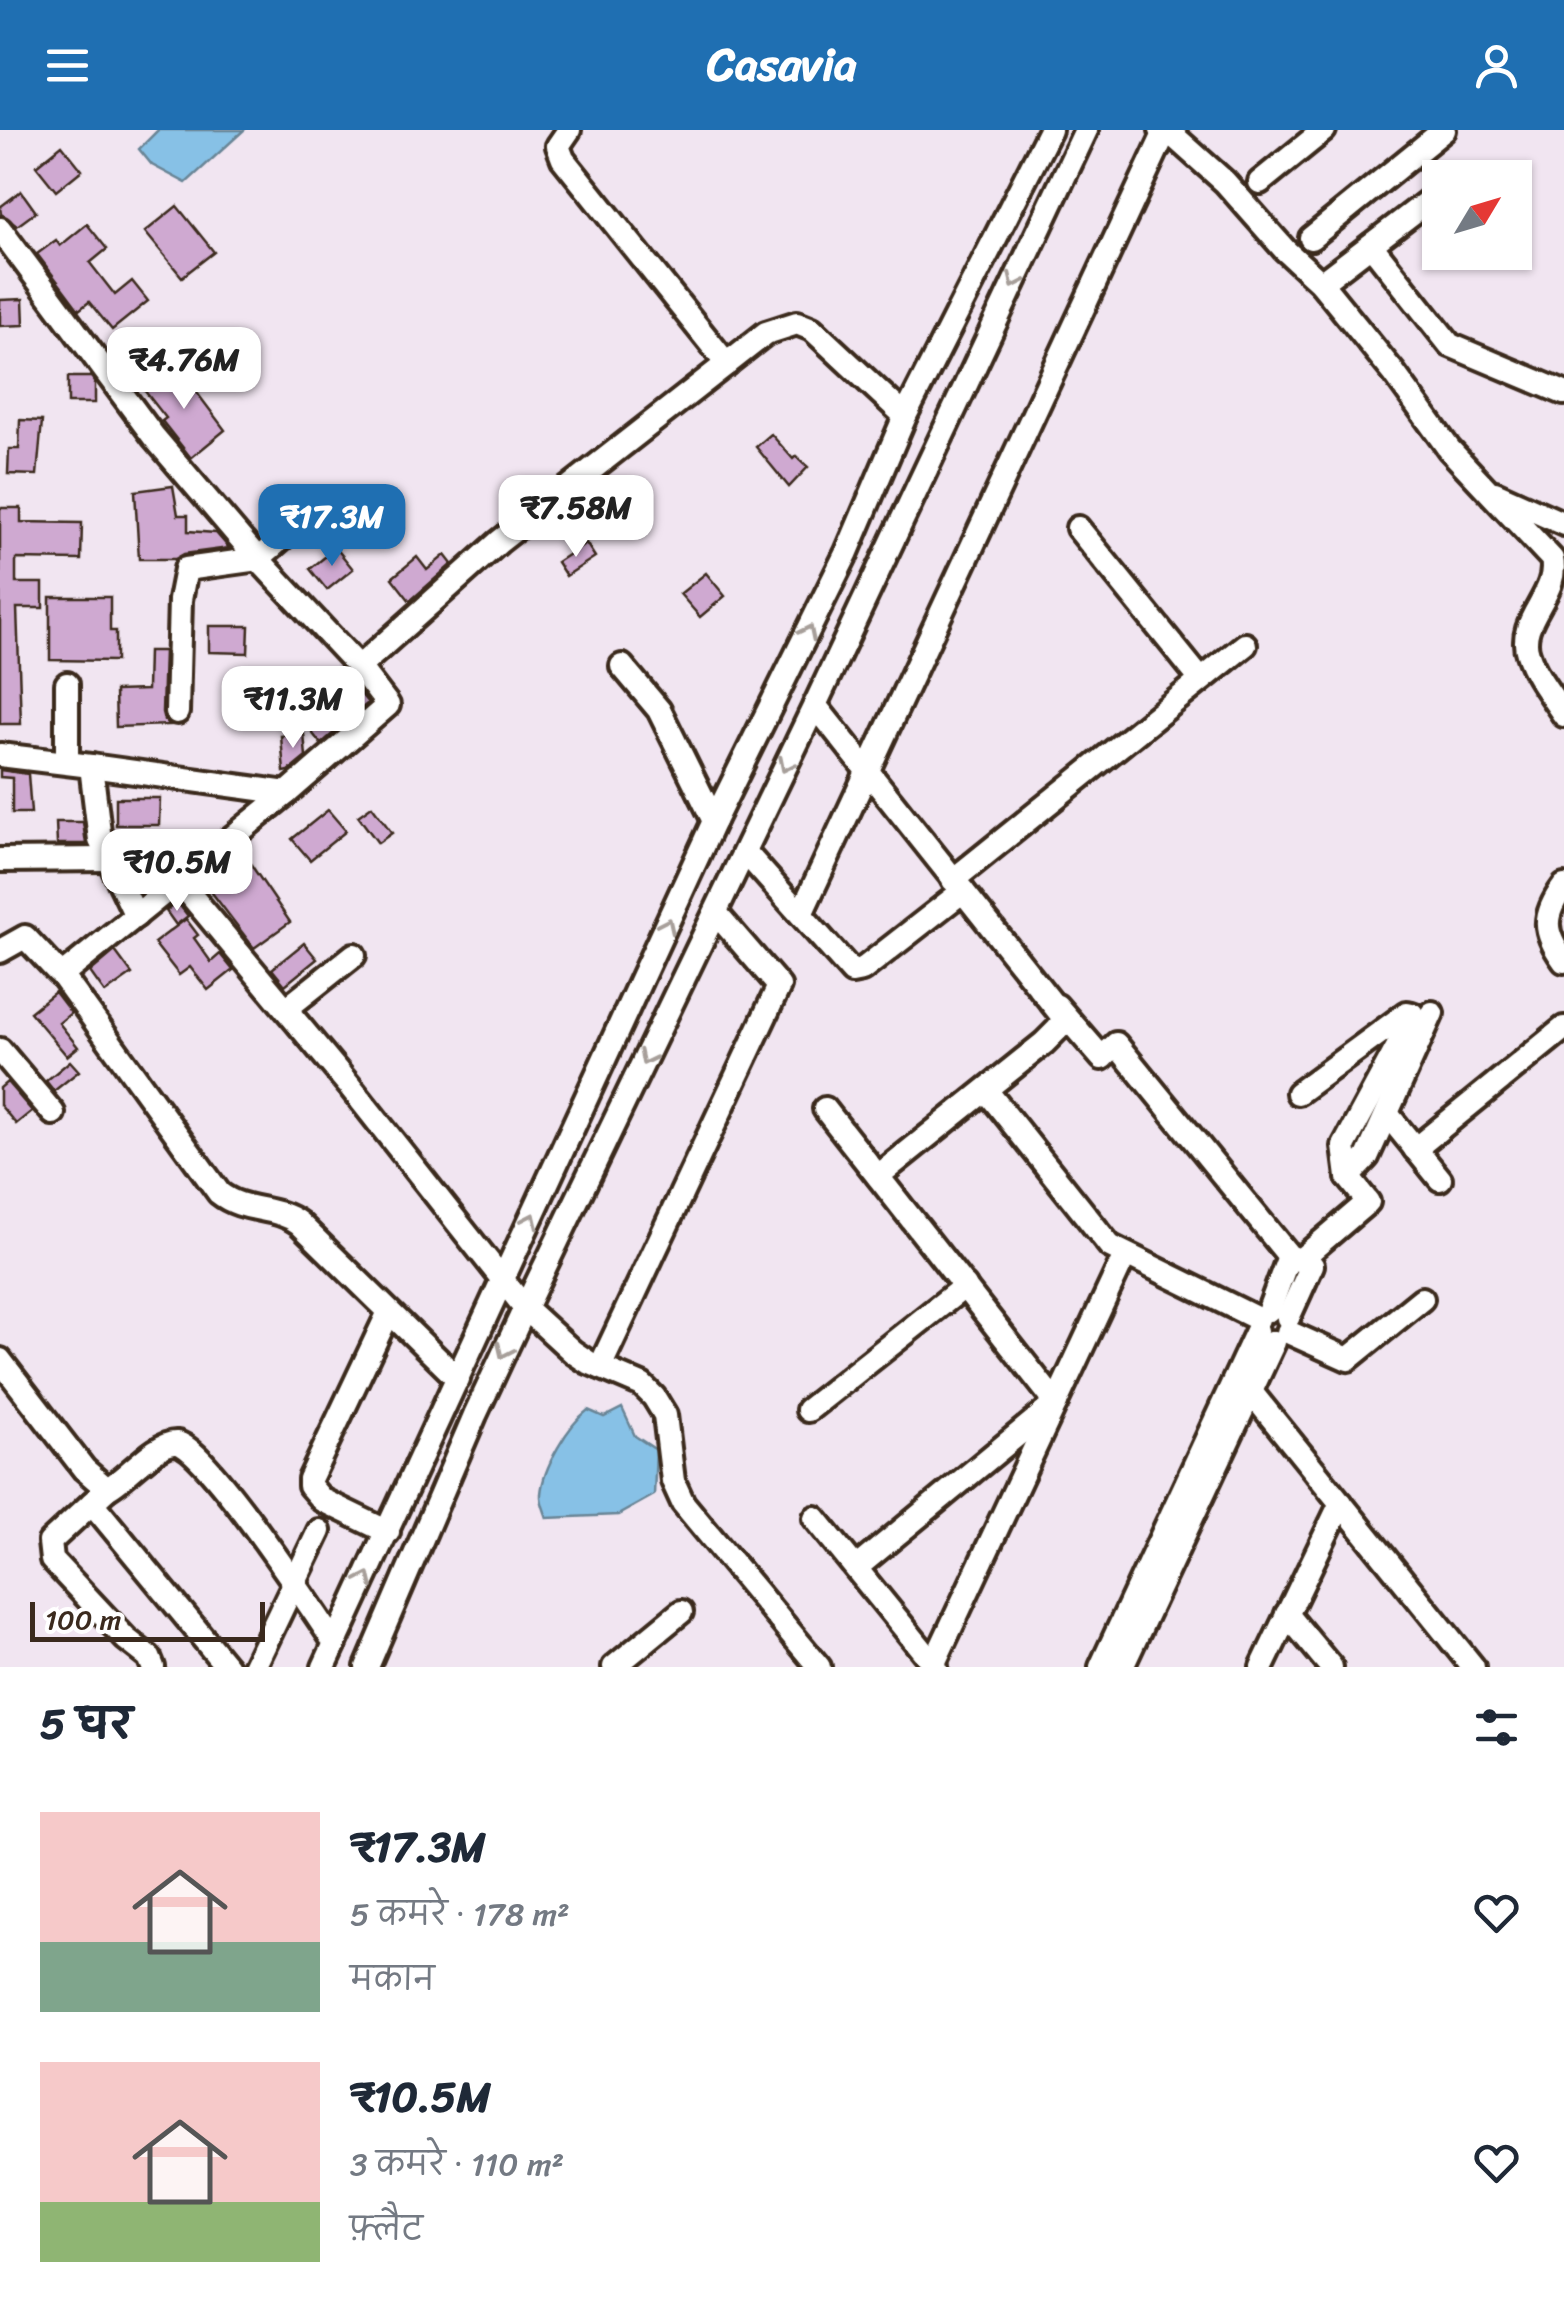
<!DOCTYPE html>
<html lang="hi">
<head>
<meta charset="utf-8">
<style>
  body { margin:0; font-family:Sriracha,"Playpen Sans Deva",sans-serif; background:#f6f6f7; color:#1f2937; height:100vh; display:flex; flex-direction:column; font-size:38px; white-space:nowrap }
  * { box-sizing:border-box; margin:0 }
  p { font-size:32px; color:#747a83 }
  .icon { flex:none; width:55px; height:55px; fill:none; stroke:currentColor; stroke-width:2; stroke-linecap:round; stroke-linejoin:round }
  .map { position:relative; height:1537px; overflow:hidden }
  .details { display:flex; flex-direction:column; background:#fff; flex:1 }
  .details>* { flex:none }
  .needle { width:65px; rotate:52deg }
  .fabs { position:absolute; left:1422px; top:30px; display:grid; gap:20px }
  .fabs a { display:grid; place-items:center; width:110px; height:110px; border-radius:0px; background:#fff; box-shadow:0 2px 8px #0004; font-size:50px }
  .scale { position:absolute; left:30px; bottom:25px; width:235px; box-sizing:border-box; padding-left:10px; border:5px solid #3b2a1e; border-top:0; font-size:28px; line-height:35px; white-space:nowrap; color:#3b2a1e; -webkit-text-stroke:8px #fff; paint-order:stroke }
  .price { position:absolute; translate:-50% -85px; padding:0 22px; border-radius:20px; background:#fff; color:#222; font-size:32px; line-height:65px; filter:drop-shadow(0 2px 5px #0008) }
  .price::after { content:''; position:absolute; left:50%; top:60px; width:30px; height:22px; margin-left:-15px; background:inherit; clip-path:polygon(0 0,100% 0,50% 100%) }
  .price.on { background:#1f6fb2; color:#fff }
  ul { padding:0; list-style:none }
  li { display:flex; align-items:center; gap:30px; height:250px; padding:0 40px }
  li span { display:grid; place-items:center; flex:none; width:280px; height:200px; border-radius:0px; color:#555 }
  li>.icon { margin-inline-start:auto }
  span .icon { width:120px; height:120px; fill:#fffc; stroke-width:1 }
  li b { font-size:42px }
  h2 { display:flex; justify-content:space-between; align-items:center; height:120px; padding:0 40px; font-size:42px }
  header { display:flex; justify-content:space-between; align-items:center; height:130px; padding:0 40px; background:#1f6fb2; color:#fff; font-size:45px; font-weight:700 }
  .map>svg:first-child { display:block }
  .water { fill:#87c1e6; stroke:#698596; stroke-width:2.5 }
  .building { fill:#cfa9d1; stroke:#3b2a1e; stroke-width:2.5 }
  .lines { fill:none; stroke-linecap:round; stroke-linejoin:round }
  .minor-casing { stroke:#3b2a1e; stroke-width:30 }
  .minor { stroke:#fff; stroke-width:22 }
  .oneway { stroke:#a79f9a }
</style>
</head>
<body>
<header><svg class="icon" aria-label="menu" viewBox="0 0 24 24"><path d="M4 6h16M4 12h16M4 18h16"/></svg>Casavia<svg class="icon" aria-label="person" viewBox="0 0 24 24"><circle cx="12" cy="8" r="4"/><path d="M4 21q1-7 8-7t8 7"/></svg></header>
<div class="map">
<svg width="1564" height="1537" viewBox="0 0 1564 1537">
  <rect width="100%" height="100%" fill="#f1e5f1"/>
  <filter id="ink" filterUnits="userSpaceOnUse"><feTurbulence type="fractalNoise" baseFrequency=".01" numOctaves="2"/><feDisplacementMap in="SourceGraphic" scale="20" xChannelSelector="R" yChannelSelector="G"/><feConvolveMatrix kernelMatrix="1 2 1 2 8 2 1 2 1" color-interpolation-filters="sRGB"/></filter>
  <g filter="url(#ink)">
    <g class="water">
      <path d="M158 0H244L186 53 152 35 139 19Z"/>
      <path d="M622 1278 635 1306 656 1320 654 1365 618 1385 547 1388C545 1381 540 1371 541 1364 543 1338 568 1295 588 1280L604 1287Z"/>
    </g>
    <g class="building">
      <path d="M62 15 82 40 56 61 36 36Z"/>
      <path d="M21 61 36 82 17 96 1 84 0 77Z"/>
      <path d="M177 76 214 122 182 147 145 102Z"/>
      <path d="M87 94 107 119 90 133 115 165 132 151 148 171 112 200 89 172 79 180 37 124 56 110 60 116Z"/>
      <path d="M23 169 24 195 0 196V170Z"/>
      <path d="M176 235 225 300 191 328 162 291 166 288 144 260Z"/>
      <path d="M68 247H91L95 252V273H68Z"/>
      <path d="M20 290 42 291 37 345 8 344 9 319H19Z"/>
      <path d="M771 304 793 329 796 326 808 337 789 357 756 317Z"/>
      <path d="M173 356 178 385H188V401L216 403 229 418 184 424 175 429H139L135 361Z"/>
      <path d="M0 378H21V392L82 393 81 430 16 429V453H43V478H17L21 594H0Z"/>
      <path d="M586 413 595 427 566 446 557 432Z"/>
      <path d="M336 418 353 439 327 460 310 439Z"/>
      <path d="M445 425 452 434 410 471 392 448 417 427 427 440Z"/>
      <path d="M706 443 725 466 700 487 680 464Z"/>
      <path d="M50 467H110V501H116V531L50 530Z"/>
      <path d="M209 496H249L248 523 209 522Z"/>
      <path d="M148 521H164L162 582 164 590 171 595 116 597 115 561 147 560Z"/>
      <path d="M340 538 368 573 321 614 306 595 343 565 328 547Z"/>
      <path d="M304 604 306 627 289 641 284 642 281 606Z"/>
      <path d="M0 640 28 644 31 683H12V648L0 647Z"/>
      <path d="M116 668H160L159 695H116Z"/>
      <path d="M372 676 392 703 378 713 358 686Z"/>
      <path d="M328 680 346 701 310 730 292 709Z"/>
      <path d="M56 692H83L86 714H57Z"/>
      <path d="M131 702 148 723 130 737 118 712Z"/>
      <path d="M241 720 290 792 254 818 203 751Z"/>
      <path d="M177 772 188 786 176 795 166 781Z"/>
      <path d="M186 789 198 805 194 808 211 832 220 824 233 840 208 860 190 837 179 845 154 813Z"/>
      <path d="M304 813 317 829 285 855 272 839Z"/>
      <path d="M115 821 132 844 105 863 90 842Z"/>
      <path d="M55 862 71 883 59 893 78 917 67 926 30 882Z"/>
      <path d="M70 931 79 941 54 961 46 951Z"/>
      <path d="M7 952 32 981 16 994 0 975V958Z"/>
    </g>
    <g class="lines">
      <g class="minor-casing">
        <g id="minor">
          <path d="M569 0 558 16 563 29 727 234"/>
          <path d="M1161 0 1177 9 1225 52 1285 120 1321 153 1394 243 1449 319 1552 429C1560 464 1516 490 1528 524 1535 546 1552 566 1564 585"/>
          <path d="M1260 52 1324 0"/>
          <path d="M0 99 154 307 258 429 359 537 388 575 287 663 65 843 58 842 25 807 0 821"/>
          <path d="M1311 108 1444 0"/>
          <path d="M1371 115 1450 215 1564 263"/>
          <path d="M1321 153 1440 62"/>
          <path d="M1495 363 1564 394"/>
          <path d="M1078 398 1201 550"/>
          <path d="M622 536 659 580 714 691"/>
          <path d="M359 537 499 412 766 203 797 193 812 199 905 286"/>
          <path d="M67 554V631"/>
          <path d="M815 575 1063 887 1059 898 1044 913 878 1046"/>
          <path d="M177 582 180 470 186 439 258 429 304 389"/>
          <path d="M0 625 91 636 100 710 136 786"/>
          <path d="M91 636 287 663"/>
          <path d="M745 722 852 842 862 840 963 761"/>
          <path d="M0 730 108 729"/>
          <path d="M953 750 1245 515"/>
          <path d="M179 751 348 954 525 1178 573 1222 588 1232 642 1255 654 1267 665 1285 673 1351 683 1373 819 1537"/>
          <path d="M1564 756C1542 786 1543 802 1564 831"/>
          <path d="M801 784 1165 2"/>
          <path d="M61 844 219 1063C244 1083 275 1075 299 1093L458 1249"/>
          <path d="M1057 876 1102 928 1116 914 1289 1126 1312 1135 1288 1188"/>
          <path d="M286 879 354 825"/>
          <path d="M0 920 53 983"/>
          <path d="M986 960 1110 1116 1258 1189"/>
          <path d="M1298 963 1407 883 1412 884 1413 888 1344 1016 1348 1047 1368 1072 1300 1130"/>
          <path d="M825 979 1056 1273 856 1438"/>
          <path d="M1388 985 1440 1049"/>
          <path d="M1415 1019 1564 898"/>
          <path d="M1348 1047 1367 1027 1432 883"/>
          <path d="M1269 1180 1289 1126"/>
          <path d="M1288 1202 1348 1229 1422 1169"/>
          <path d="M0 1230 84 1339 107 1359C126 1350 156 1311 177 1313 205 1316 314 1482 335 1513"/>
          <path d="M600 1237 779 856 716 783"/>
          <path d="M1251 1262 1473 1537"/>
          <path d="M808 1280 965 1156"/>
          <path d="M107 1359 50 1412 52 1430 126 1509 149 1527 153 1537"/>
          <path d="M92 1373 227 1537"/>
          <path d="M815 1388 936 1537"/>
          <path d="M388 1402 322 1370 310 1356V1349L389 1182"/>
          <path d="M1287 1484 1331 1537"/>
          <path d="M934 1533 1125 1125"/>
          <path d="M254 1537 319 1401"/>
          <path d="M324 1537 714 691 847 422 905 286 1050 0"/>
          <path d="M367 1537 475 1285 525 1178 815 575 1086 0"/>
          <path d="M614 1537 681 1482"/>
          <path d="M1101 1537 1257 1201"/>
          <path d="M1122 1537 1274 1212"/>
          <path d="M1262 1537 1341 1373"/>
        </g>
      </g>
      <use href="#minor" class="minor"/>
    </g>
    <defs><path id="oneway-chevron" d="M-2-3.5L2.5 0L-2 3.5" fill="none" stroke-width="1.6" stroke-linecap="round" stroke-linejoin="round" transform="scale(2.5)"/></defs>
    <g class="oneway">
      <use href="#oneway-chevron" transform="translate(1015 151) rotate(115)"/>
      <use href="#oneway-chevron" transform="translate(808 502) rotate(-64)"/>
      <use href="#oneway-chevron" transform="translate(786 635) rotate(116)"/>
      <use href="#oneway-chevron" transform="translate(667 795) rotate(-65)"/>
      <use href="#oneway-chevron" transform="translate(646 928) rotate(116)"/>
      <use href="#oneway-chevron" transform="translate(531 1090) rotate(-65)"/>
      <use href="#oneway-chevron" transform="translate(504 1221) rotate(115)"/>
      <use href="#oneway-chevron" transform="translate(366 1449) rotate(-65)"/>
    </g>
  </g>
</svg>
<div class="fabs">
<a><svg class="needle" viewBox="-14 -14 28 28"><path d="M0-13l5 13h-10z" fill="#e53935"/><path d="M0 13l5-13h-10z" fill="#747a83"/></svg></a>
</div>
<div class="scale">100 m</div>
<b class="price" style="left:184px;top:282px">₹4.76M</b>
<b class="price" style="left:576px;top:430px">₹7.58M</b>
<b class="price on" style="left:332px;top:439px">₹17.3M</b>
<b class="price" style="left:293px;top:621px">₹11.3M</b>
<b class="price" style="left:177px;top:784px">₹10.5M</b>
</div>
<section class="details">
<h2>5 घर<svg class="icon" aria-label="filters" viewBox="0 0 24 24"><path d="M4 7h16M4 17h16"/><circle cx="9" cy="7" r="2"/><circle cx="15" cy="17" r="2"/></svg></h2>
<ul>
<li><span style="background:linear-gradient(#f6c9c9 65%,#7fa58c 0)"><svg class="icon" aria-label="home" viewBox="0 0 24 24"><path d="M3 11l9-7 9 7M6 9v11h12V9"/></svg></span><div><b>₹17.3M</b><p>5 कमरे · 178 m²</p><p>मकान</p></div><svg class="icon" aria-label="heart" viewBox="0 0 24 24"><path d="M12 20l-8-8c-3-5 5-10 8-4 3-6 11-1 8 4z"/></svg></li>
<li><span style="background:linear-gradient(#f6c9c9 70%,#8fb573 0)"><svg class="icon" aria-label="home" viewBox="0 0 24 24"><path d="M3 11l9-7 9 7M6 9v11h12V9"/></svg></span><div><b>₹10.5M</b><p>3 कमरे · 110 m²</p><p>फ़्लैट</p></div><svg class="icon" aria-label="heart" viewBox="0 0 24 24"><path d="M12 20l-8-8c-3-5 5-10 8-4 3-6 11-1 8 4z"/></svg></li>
</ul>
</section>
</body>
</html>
